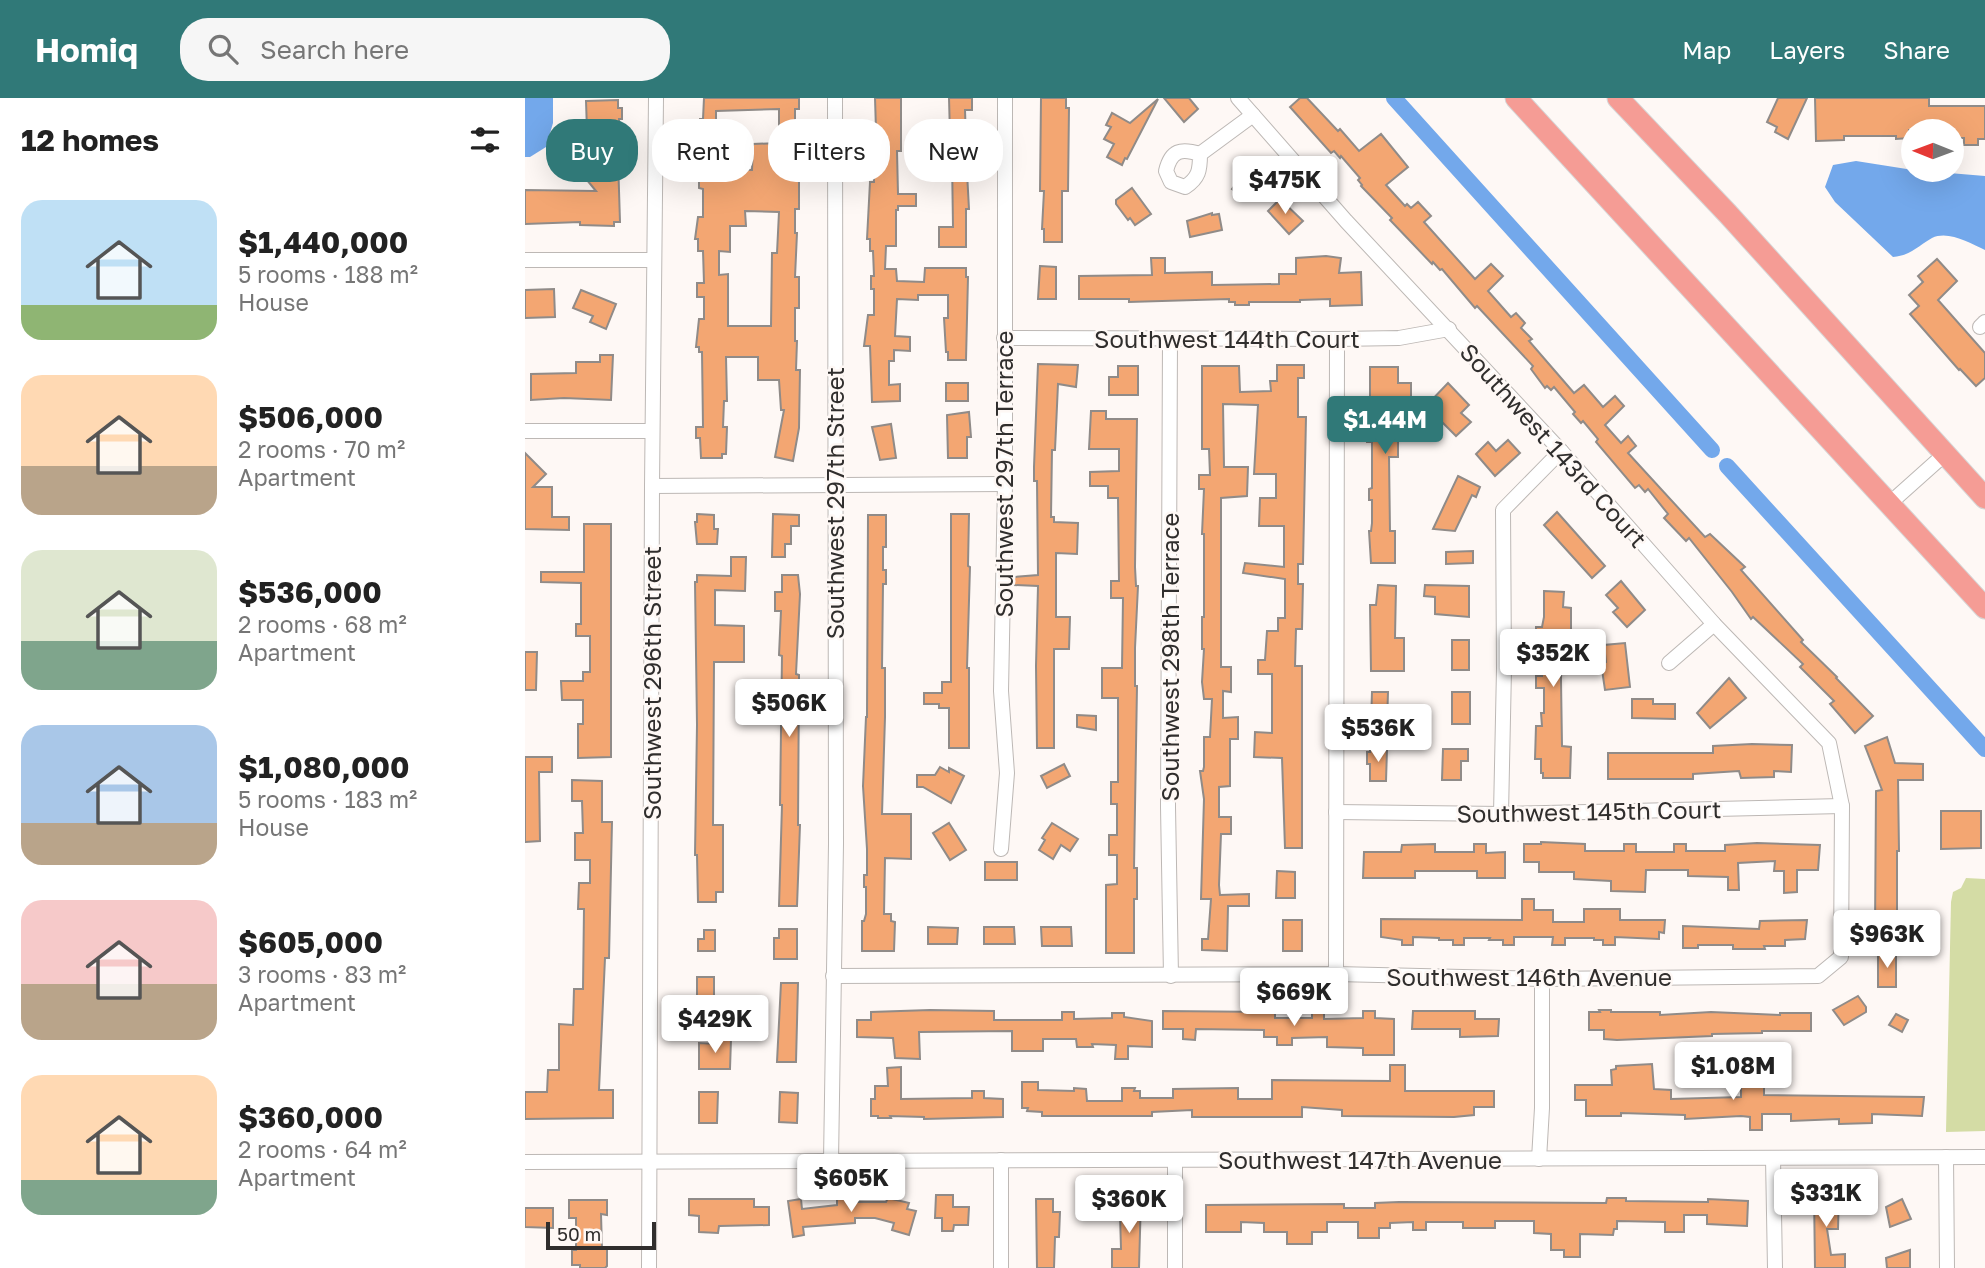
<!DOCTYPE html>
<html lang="en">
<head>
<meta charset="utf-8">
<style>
  body { margin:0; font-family:"Golos Text",sans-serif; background:#f6f6f6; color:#222; height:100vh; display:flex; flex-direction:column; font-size:26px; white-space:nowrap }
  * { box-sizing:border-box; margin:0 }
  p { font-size:23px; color:#767676 }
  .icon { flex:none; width:38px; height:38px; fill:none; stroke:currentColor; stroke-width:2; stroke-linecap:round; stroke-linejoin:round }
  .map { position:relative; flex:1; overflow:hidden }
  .drawer { display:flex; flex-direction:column; background:#fff; width:525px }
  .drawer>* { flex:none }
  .guide { position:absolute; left:21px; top:21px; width:665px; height:63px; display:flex; gap:14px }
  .needle { width:46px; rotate:271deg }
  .fabs { position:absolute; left:1376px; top:21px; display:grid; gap:14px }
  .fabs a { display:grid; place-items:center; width:63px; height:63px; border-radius:50%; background:#fff; box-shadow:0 7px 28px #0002; font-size:35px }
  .scale { position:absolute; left:21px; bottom:18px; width:110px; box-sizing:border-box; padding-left:7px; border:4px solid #302e2d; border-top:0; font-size:19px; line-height:24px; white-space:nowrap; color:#302e2d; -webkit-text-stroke:5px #fef8f5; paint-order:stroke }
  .price { position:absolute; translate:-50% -60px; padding:0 16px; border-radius:7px; background:#fff; color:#222; font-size:23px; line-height:46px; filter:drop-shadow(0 2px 4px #0008) }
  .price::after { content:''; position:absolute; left:50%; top:42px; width:21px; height:16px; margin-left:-10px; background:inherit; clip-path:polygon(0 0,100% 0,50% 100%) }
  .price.active { background:#307978; color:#fff }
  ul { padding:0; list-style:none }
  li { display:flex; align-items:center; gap:21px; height:175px; padding:0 21px }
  li span { display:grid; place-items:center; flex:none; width:196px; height:140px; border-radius:21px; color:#555 }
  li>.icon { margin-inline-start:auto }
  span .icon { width:84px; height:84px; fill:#fffc; stroke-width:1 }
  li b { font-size:30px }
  h2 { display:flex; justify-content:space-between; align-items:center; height:84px; padding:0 21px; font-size:30px }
  .tag { padding:0 24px; border-radius:28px; background:#fff; box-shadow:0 7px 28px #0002; font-size:24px; line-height:63px }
  .tag.active { background:#307978; color:#fff }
  header { display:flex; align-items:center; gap:42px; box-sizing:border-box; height:98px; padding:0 35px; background:#307978; color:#fff }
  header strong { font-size:33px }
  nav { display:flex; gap:38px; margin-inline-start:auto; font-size:24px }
  .search { width:490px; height:63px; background:#f6f6f6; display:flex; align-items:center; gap:18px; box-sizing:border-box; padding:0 24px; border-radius:28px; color:#767676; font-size:26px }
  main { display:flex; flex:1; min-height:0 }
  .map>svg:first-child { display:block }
  .green { fill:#d4dca5 }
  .water { fill:#73a8eb }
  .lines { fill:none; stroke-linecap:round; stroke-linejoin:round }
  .canal { stroke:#73a8eb; stroke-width:16 }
  .building { fill:#f3a672; stroke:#908b88; stroke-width:2; fill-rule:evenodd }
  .minor-casing { stroke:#bdb8b5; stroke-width:16 }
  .highway-casing { stroke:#d6d5d5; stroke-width:23 }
  .minor { stroke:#fff; stroke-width:14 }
  .highway { stroke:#f59c95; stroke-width:21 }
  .labels { text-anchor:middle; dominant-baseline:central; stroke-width:5; stroke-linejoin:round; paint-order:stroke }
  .street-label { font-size:24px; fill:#302e2d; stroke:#fef8f5 }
</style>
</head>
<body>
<header>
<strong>Homiq</strong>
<div class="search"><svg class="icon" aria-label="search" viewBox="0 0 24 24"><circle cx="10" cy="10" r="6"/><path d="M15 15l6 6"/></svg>Search here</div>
<nav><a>Map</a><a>Layers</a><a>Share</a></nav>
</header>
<main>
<section class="drawer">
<h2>12 homes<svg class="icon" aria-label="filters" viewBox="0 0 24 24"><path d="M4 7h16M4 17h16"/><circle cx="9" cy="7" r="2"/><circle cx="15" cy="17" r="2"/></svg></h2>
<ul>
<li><span style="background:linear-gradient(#bfe0f5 75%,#8fb573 0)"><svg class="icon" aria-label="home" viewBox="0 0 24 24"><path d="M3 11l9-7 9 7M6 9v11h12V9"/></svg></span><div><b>$1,440,000</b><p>5 rooms · 188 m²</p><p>House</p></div></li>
<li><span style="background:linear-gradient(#ffd9b3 65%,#b9a48a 0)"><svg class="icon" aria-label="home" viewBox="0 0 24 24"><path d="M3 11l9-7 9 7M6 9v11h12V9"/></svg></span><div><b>$506,000</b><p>2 rooms · 70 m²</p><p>Apartment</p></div></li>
<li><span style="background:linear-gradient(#dfe7d0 65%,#7fa58c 0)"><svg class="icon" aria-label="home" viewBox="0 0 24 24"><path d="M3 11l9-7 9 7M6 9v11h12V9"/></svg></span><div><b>$536,000</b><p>2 rooms · 68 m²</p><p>Apartment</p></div></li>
<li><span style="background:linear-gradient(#a9c7e8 70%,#b9a48a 0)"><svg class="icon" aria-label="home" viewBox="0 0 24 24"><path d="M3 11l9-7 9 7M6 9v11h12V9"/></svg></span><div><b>$1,080,000</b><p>5 rooms · 183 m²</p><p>House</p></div></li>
<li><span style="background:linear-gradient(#f6c9c9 60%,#b9a48a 0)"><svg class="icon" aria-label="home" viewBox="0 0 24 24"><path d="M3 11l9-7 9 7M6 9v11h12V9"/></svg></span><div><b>$605,000</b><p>3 rooms · 83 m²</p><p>Apartment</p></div></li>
<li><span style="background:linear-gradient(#ffd9b3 75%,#7fa58c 0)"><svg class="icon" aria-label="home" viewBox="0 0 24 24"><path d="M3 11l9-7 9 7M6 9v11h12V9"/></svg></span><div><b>$360,000</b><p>2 rooms · 64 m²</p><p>Apartment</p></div></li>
</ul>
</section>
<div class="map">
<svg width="1460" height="1170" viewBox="0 0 1460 1170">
  <rect width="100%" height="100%" fill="#fef8f5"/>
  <path class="green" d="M1441 780 1460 781V1033L1421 1034 1426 804 1428 794 1436 790Z"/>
  <g class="water">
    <path d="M0 0H28V25L21 49 5 59H0Z"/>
    <path d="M1331 63 1388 72 1460 78V152C1445 145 1423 132 1407 140 1391 149 1387 157 1368 159L1310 104 1300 89 1308 67Z"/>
  </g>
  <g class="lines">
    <g class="canal">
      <path d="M869 0 1187 352"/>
      <path d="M1202 368 1460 651"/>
    </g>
  </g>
  <g class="building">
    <path d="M179 0H274V11H270V71H274V111H270V135H272L270 179H274V210H270V243H272L271 272H275L274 330 268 363 250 359 259 312H256L254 282H233V259H201L202 303H199L198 329H202L201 356H197V360H176L175 340H171V329H178L177 254H174V249H171L174 221H179V199H172V185H179L178 153H173V141H170L173 119H178V91L174 90V77H178V53H175L173 47 175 21H178ZM254 11V45L228 46 227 72 203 71V68L191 67V13ZM220 113 254 114 252 155H247L246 228H203V176L194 177V153L205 154V128H221Z"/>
    <path d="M350 0H376V53H372L373 96H391V108H373V112H371V148H361L360 171H371L372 183 399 184 400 170H441V179H443L441 262H423V254H421L419 220H423V197H393V202L372 201 370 238 385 239V253L369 252V263H364V287L375 286V303L347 304 345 248H339L343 217H349V191H346V178H349L348 153H345V141H342L345 84H349L348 53H345V42H348V32H351Z"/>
    <path d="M424 0H447V12H440L441 42 444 41V56H441L444 111H441V149H414V129H428L427 61H419L418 36H425Z"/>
    <path d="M516 0H541V10H544L543 93H537V144H519V131H517L519 93H515Z"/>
    <path d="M639 0H664L673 11 659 24Z"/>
    <path d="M775 0H782L813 33 815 31 834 53 856 36 883 69 861 87 880 108 882 106 886 110 893 104 906 118 899 124 950 181 966 166 978 178 963 193 986 219 991 215 1000 225 996 230 1007 241 1004 243 1049 295 1059 287 1078 309 1090 298 1099 308 1080 327 1096 345 1103 338 1111 348 1103 355 1180 439 1185 436 1220 469 1216 472 1278 542 1276 544 1312 579 1311 580 1348 618 1330 635 1305 606 1309 603 1275 569 1278 566 1228 519 1226 521 1207 494 1164 440 1161 443 1139 420 1143 416 1123 391 1120 394 1114 387 1110 390 1071 344 1073 341 1058 323 1056 325 1048 316 1050 314 1029 289 1026 292 1022 288 1020 290 1006 271 1008 268 952 208 950 210 917 171 915 172 908 164 907 166 887 145 865 122 867 120 836 88 837 87 833 82 835 80 816 58 815 60 809 53 806 55 765 9Z"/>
    <path d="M1253 0H1282L1263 41 1250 34 1252 29 1242 24Z"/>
    <path d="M1290 0H1404V8H1460V41H1453V47H1439V40H1426V33L1384 32V40L1371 41V38H1319V42L1291 43Z"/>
    <path d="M633 1 602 61 600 60 597 67 582 59 589 46 579 41 586 29 581 27 587 15 605 25Z"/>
    <path d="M93 2V10H97V21H94L96 62 93 61 95 124H89V128L55 127V124L0 126V92L71 93 53 71 63 62 61 3Z"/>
    <path d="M726 66 741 76 723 102 707 91Z"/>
    <path d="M607 90 626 116 610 127 605 120 603 122 591 106V102Z"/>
    <path d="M755 101 778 123 764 136 743 113Z"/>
    <path d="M687 115V117L694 116 697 132 665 139 662 123Z"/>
    <path d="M801 158 816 160 814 175 836 174 837 207 805 208V201L775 202V204H724V207H710V204H704V201L604 204V201H554V178L627 177 626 160H640V175L687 174V187L754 186V176H771V160Z"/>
    <path d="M1412 161 1432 183 1413 202 1460 255V280L1451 288 1435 271 1434 272 1385 216 1394 208 1384 197 1398 184 1393 178Z"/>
    <path d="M515 168 531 169V201H513Z"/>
    <path d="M29 191 30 219 0 220V192Z"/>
    <path d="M56 192 91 206 81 231 65 224 68 218 48 210Z"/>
    <path d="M75 257H88L86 302 39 300 6 302V276L51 275V264H75Z"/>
    <path d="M513 266 553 267 551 289 533 286 530 352H527L526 419H529V424L553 425 552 456 531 455V519H545L544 551H529V650H512L511 568 513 488 489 487V479L513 477 512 383H509V369Z"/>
    <path d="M752 267H779V280H773V319H781L778 466H773V486H778L777 531H771L770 568H777V750H760L757 660 729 659 730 634 747 635V576H733V562H740L742 533H753V520H760V481L718 475 720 465 759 469V428H734L735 400H751V376H729L733 307 698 306 699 369H723L722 398 696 400V569H706V594L698 593V620L713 619V641H705V688L694 689V719H706V736H696L694 787 695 797 724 796V808H703L702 853 677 852V841H683L686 801H676L679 701 675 673H678L679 669V639H685L687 601H679L677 584 679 551H677V519H679V436H677L679 391H674V377H685L684 351H677V268H714L715 294 746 293 745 283H752Z"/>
    <path d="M593 268H613V297H584V279H593Z"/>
    <path d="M845 269H873V285H886V314H873V359H864L865 433H870V465H846L844 433H846L847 425V402H844V391L847 390V344H842V327H853V303H845Z"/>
    <rect x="421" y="285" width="22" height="18"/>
    <path d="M923 285 944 307 936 315 946 324 931 338 901 308Z"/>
    <path d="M566 313H581V321H612L610 469 611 488H613L610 550V588H612L609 770H612V801H609V855H581V787L592 786V757H584V737H592V706H586V684H593V600H577V570H597L598 500H586V483H594L593 400H583V388H565V374L594 373V351H564Z"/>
    <path d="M444 314 446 339H442V360H423L422 317Z"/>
    <path d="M366 326 371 360 355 362 347 329Z"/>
    <path d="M983 342 995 355 970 378 951 356 963 344 971 353Z"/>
    <path d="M0 355 21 376 8 389H27V419H44V432L0 431Z"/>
    <path d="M933 378 955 389 951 399 947 397 930 433 908 431Z"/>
    <path d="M1032 414 1080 468 1067 480 1019 427Z"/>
    <path d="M172 416 189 417V431H193L192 446H172L170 424H172Z"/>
    <path d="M248 416 274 417V428H266V446H260V459H247Z"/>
    <path d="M426 416H444L443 468 445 469 442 570H444V650H424V610H414V606H399V595H417V584H426Z"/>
    <path d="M343 417H361V449H358V472H361V486H358L357 570H360V619L357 716H386V761L360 760 359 816H366V823L370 824 369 853H337V823H339L341 816V789H339V777H342V751L338 688 341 619H342Z"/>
    <path d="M59 426H86V659L53 660V626H58V602H37L36 583H58V574H65V538H51V526H56V485L16 484V474H59Z"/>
    <path d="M948 453V465L921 466V454Z"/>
    <path d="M206 459H221L220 493 190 492V527L219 528V564H189L188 727H198V794H191V804H173L172 757H170L172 627 170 484H172V477L206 478Z"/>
    <path d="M257 477H273L275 496 271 576 274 577 273 727H275L272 808H254L257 707H255L257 558 254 557 256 513H250V494H257Z"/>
    <path d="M1096 483 1120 512 1102 529 1088 514 1093 510 1081 497Z"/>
    <path d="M853 487 871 488 870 540H879V573H846L845 507H851Z"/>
    <path d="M900 487 944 488V519L910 516V499L899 498Z"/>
    <path d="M1019 493 1039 494 1038 509 1046 510V540H1037L1036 582 1037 648 1046 649 1045 680H1018V675H1016V661H1010L1011 628H1017L1016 615H1019V590H1011V578H1017V565H1019L1020 540H1011V529H1017L1019 519Z"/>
    <rect x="927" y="542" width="17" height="30"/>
    <path d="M1100 545 1105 589 1080 592 1076 565 1081 564 1079 547Z"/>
    <path d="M0 554H12L11 592H0Z"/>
    <path d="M1204 580 1221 600 1185 630 1172 615Z"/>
    <path d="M847 594H863L862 626 846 625Z"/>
    <rect x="927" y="594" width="18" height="32"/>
    <path d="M1107 601H1128V606H1150V621L1107 620Z"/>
    <path d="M552 617 571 618V632L552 629Z"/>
    <path d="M1362 639 1370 665 1398 666V682H1373L1374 753H1372V832H1350L1351 693 1357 692 1340 648Z"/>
    <path d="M1227 646 1267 647 1266 674 1249 673V679L1216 680 1214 673 1168 676V681H1083V655H1188V648Z"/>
    <path d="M845 651H862L861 683H845V666H842V654H845Z"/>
    <path d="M918 651H943V663H936V682H917Z"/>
    <path d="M0 659H27V674H14L15 743 0 744Z"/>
    <path d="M539 666 545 678 522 690 516 678Z"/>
    <path d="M415 669 424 674V670L439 678 426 705 398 689H392V677H410Z"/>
    <path d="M47 682 77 683V724H87L84 860H80L74 992H88V1020L0 1021V994H22L23 972H34V926L48 927 49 891H58L59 811H53L54 785H65V762H50V735H58L57 703H47Z"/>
    <path d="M1416 713H1456V750L1416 751Z"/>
    <path d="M424 725 441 752 425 762 408 735Z"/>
    <path d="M527 725 553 741 545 753 536 747 528 761 514 752 520 742 517 740Z"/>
    <path d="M1016 744 1060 746V753H1099V746H1111V754H1149V746H1161V753H1200V747L1232 745 1295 747 1293 772H1272V794L1259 795V773H1249L1250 763 1213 765 1214 792H1203V779L1163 778V772H1121L1120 794 1086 793V783L1049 781V774H1014V764H999V746H1016Z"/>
    <path d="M910 746V754H949V746H961V755L980 754V780H952V773H890V780H838L839 754H876L877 747Z"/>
    <rect x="460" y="764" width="32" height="18"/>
    <path d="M752 773 770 774V800H751Z"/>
    <path d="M997 801H1009V812H1028V824H1059V811H1095V822H1140L1139 835 1134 834V841L1090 839V847H1078V842H1069V840H1040V847H1027L1028 839H989V847H978V842H964L965 840H939V847H928V842H914V840L888 839V847H877V842L856 839V821L997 822Z"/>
    <rect x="758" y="822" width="19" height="31"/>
    <path d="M1282 822 1280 841 1260 842V848H1239L1240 851H1208V847H1173V850H1158V828L1234 831 1235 823Z"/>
    <path d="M403 829 433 830 432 846H403Z"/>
    <path d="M459 829H489L490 846H459Z"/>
    <path d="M516 829H546L547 848H517Z"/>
    <path d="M254 831H272V861H249V840H254Z"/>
    <path d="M179 832H190V853H173V841H179Z"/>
    <rect x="1353" y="855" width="18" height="34"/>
    <rect x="172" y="879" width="17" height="31"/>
    <path d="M256 885H273L271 964H252Z"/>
    <path d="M1333 898 1341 909V914L1319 927 1308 912Z"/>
    <path d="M405 912 469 913V922H537V914H549V921L587 920V915H599V919L627 923V949L603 948V961H590L591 947 567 946 568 949H552L551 941H518V953H487V933L394 934 395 961 370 960 368 940 332 939V922H346V914Z"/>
    <path d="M1074 912H1086V914H1135V917L1186 914 1255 917V915H1286V933H1237V935L1187 936V938L1092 942 1079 941V932H1064V914H1075Z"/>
    <path d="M638 913 750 914V920H787V914H799V921L838 920V913H850V920L869 921V957H838V950L802 949V939L767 940V947H752V939H739V932L671 931 670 942 658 941V931H638Z"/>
    <path d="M888 913H950V921H974L973 938 935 939V931H887Z"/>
    <path d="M1371 916 1383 922 1377 934 1364 927Z"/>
    <path d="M192 941H206L205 971H174V945L191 946Z"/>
    <path d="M1127 966 1129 991 1146 992V1001L1216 999V985H1239V997L1399 999 1397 1018 1347 1016V1025L1314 1026V1021L1266 1023V1016H1237V1032H1225V1019L1216 1018 1160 1021V1017L1096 1015V1018H1061V1002H1050V987H1087L1086 972 1091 971V968Z"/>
    <path d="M865 967H880V993H969V1009H949V1017L929 1019 817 1018V1012L777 1009V1019H667V1012L627 1014V1018H517V1014L502 1013 503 1010H497V984H513V992L549 993V990L561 991 562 1003H597V990H610L609 993H615V1000H648V991L713 990V1001H747V982L865 983Z"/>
    <path d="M376 969V1001L447 1000V993H459V1000L478 1001V1019L399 1021V1019L365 1018 366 1020H353V1018H346V1001H350V988H363L362 970Z"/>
    <path d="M174 994H193L192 1025H174Z"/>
    <path d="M255 994 273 995 272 1025 254 1024Z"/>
    <path d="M1314 1093 1313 1131H1302L1306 1157 1320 1156V1170H1290L1289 1094Z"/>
    <path d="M411 1097H428V1109H444L443 1127H429L428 1133H417V1120H410Z"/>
    <path d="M598 1099H616L614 1170H587V1151H596L595 1116H597Z"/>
    <path d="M363 1100 384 1105 382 1111 391 1113 384 1137 367 1132 369 1125 350 1120H330V1125L278 1129 279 1137 268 1139 263 1103 276 1101 277 1111 312 1107V1101H328V1104H361Z"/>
    <path d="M1082 1100H1101V1103L1183 1104V1101L1223 1103 1222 1128 1182 1126V1117H1159V1134H1140V1124L1092 1123V1131H1089L1088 1137 1055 1136V1159H1039V1152H1026V1136L1009 1135V1123H970V1130H938V1124H901V1132H888V1124L865 1125V1130H854V1140H833V1124H802V1134H787V1146H762V1134H739V1125L716 1124V1134H681V1107L819 1106V1110H850V1105L874 1104 1081 1105Z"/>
    <path d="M164 1101H229V1109H244V1127L194 1128 193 1135 174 1134V1118L164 1117Z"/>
    <path d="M511 1101H528V1114H535L534 1139H530L529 1170H512Z"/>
    <path d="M1377 1101 1386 1121 1365 1129 1361 1109Z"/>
    <path d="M44 1102H82V1117L76 1116 77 1151H82V1168L80 1170H55V1167H47V1152H51V1120H44Z"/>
    <path d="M0 1110H28V1130L0 1129Z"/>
    <path d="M1385 1152V1170H1362L1361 1160Z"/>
  </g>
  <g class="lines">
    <g class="minor-casing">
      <g id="minor">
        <path d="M675 56C675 72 674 80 660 89L646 84 641 73C646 52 656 50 675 56L728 17"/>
        <path d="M0 162H129"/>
        <path d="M1455 229 1460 224"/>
        <path d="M479 240 812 241 874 240 924 231"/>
        <path d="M645 241 643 709 646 878"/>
        <path d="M0 333H127"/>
        <path d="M127 388 480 386"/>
        <path d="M1364 406 1420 356"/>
        <path d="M1144 565 1189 526"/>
        <path d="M811 714 976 716 1317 708"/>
        <path d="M976 716 979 571 978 412 1036 353"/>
        <path d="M476 751 482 675 476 593 480 386V0"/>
        <path d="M811 876 812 241"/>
        <path d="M308 878 811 876 1017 881 1293 878 1316 859 1317 708 1304 645 1189 526 1036 353 821 123 713 0"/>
        <path d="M1421 1059 1422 1170"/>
        <path d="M1248 1060 1250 1170"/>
        <path d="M1014 1061 1017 1010V881"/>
        <path d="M476 1062V1170"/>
        <path d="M650 1062V1170"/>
        <path d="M306 1063 311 746 310 0"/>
        <path d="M0 1064 1460 1059"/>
        <path d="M124 1170 127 388 131 0"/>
      </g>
    </g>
    <g class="highway-casing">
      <g id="highway">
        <path d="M991 0 1460 510"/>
        <path d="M1093 0 1203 116 1460 400"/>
      </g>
    </g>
    <use href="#minor" class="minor"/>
    <use href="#highway" class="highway"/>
  </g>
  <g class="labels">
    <g class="street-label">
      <text x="702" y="240">Southwest 144th Court</text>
      <text transform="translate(1029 347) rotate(48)">Southwest 143rd Court</text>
      <text transform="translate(478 376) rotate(-90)">Southwest 297th Terrace</text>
      <text transform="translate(309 405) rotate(-90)">Southwest 297th Street</text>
      <text transform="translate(644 559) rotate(-90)">Southwest 298th Terrace</text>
      <text transform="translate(126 585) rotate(-90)">Southwest 296th Street</text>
      <text transform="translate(1064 713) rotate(-1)">Southwest 145th Court</text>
      <text x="1004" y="878">Southwest 146th Avenue</text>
      <text x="835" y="1061">Southwest 147th Avenue</text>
    </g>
  </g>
</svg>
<div class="fabs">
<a><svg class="needle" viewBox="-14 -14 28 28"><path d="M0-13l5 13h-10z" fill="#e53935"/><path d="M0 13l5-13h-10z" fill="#767676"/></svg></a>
</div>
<div class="scale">50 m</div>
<b class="price" style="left:760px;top:118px">$475K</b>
<b class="price active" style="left:860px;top:358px">$1.44M</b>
<b class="price" style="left:1028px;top:591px">$352K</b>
<b class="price" style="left:264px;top:641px">$506K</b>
<b class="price" style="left:853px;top:666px">$536K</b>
<b class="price" style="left:1362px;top:872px">$963K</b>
<b class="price" style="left:769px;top:930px">$669K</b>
<b class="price" style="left:190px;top:957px">$429K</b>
<b class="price" style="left:1208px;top:1004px">$1.08M</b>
<b class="price" style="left:326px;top:1116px">$605K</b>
<b class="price" style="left:1301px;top:1131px">$331K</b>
<b class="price" style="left:604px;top:1137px">$360K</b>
<div class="guide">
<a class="tag active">Buy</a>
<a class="tag">Rent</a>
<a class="tag">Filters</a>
<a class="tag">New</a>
</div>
</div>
</main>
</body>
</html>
